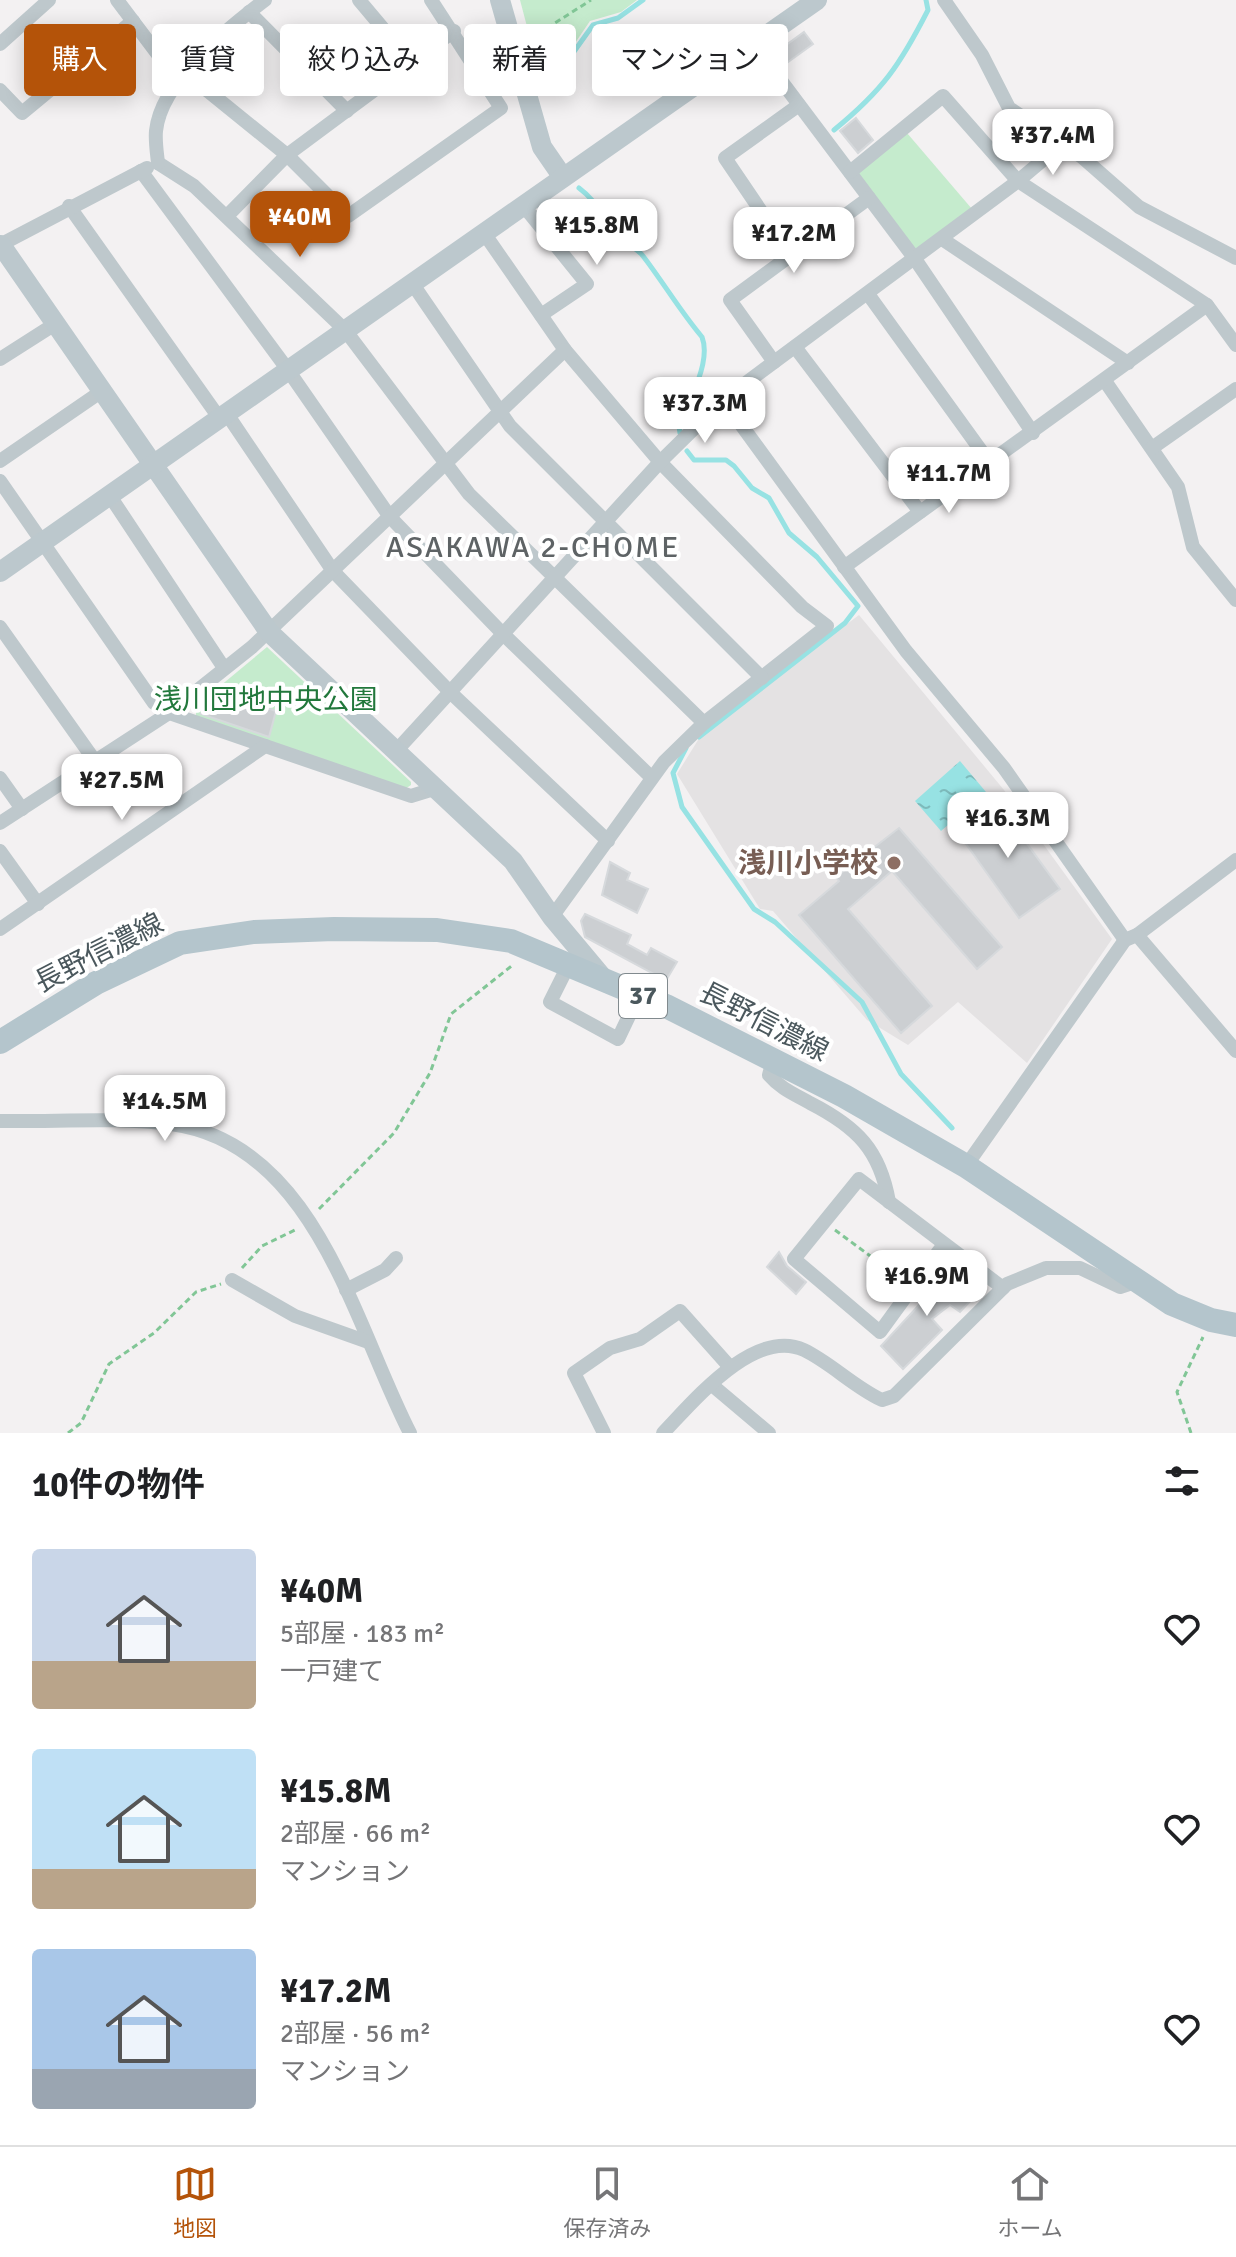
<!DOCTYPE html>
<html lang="ja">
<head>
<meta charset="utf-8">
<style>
  body { margin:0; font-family:Signika,"Noto Sans JP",sans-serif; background:#f2f2f2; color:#202124; height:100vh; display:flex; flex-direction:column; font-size:30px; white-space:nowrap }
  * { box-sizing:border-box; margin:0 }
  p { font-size:26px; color:#757577 }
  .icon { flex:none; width:44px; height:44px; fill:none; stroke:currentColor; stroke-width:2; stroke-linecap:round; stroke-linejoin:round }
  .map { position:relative; height:1433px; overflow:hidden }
  .details { display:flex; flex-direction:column; background:#fff; flex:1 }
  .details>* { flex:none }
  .hud { position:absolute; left:24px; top:24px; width:800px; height:72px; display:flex; gap:16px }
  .price { position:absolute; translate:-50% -68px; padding:0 18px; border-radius:16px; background:#fff; color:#222; font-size:26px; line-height:52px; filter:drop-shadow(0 2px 4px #0008) }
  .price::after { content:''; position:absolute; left:50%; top:48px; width:24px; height:18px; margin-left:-12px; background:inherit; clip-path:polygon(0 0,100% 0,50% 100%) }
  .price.active { background:#b45309; color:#fff }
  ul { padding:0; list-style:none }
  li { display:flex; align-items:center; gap:24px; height:200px; padding:0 32px }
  li span { display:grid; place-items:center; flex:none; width:224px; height:160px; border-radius:8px; color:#555 }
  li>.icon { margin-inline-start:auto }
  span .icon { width:96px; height:96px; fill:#fffc; stroke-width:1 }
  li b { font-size:34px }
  h2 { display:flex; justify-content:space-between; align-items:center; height:96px; padding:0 32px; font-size:34px }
  .chip { padding:0 28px; border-radius:8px; background:#fff; box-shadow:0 4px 20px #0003; font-size:28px; line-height:72px }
  .chip.active { background:#b45309; color:#fff }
  .tab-bar { display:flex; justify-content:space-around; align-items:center; height:112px; border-top:2px solid #e0e0e0; background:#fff; font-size:22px; color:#757577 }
  .tab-bar a { display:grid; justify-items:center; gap:4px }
  .tab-bar .active { color:#b45309 }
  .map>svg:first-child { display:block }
  .education { fill:#e4e2e3 }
  .green { fill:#c5ebcd }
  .water { fill:url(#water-ripples) }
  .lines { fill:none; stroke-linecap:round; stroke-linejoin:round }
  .stream { stroke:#97e2e3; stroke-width:5 }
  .building { fill:#cccfd2; stroke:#d6d9dc; stroke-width:2 }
  .path { stroke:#81c696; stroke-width:3; stroke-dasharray:6 4; stroke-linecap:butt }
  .street { stroke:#bec8cc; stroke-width:14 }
  .secondary { stroke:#bcc8cd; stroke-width:20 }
  .primary { stroke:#b4c5cc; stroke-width:24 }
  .education-dot { fill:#8d6e63; stroke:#fff; stroke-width:3 }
  .labels { text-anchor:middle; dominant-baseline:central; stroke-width:8; stroke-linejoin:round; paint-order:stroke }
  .shield { fill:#fff; stroke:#818a8e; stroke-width:2 }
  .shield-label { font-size:26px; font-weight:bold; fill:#4b585d }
  .park-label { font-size:28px; fill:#22783c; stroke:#fff }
  .education-label { font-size:28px; font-weight:bold; fill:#785e54; stroke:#fff; text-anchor:end }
  .street-label { font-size:28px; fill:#4b585d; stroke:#fff }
  .neighbourhood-label { font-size:30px; letter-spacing:2px; fill:#5e6365; stroke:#fff }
</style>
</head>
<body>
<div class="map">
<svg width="1236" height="1433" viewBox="0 0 1236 1433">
  <defs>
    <pattern id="water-ripples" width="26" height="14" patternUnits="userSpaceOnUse" patternTransform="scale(2)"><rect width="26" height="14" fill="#97e2e3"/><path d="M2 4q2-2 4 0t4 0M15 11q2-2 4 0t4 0" fill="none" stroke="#7dbabb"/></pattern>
  </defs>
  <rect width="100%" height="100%" fill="#f3f1f2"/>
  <path class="education" d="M859 615 1004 790 1112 939 1027 1063 958 1002 908 1045 867 1020 773 911 760 909 677 774 703 732Z"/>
  <g class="green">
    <path d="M520 0H637L621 12 590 21 571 49 539 72Z"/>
    <path d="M907 133 972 209 916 254 854 175Z"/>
    <path d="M267 647 411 782V785L405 789 196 716V706Z"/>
  </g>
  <path class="water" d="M960 761 986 792 941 831 915 801Z"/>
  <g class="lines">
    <g class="stream">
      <path d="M550 68 573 53 593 25 618 18 643 0"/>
      <path d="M834 130C883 90 900 65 928 10L926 0"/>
      <path d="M579 188C598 202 603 219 619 236 626 244 636 247 643 256 663 282 680 311 702 337 711 360 691 401 678 420L680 433"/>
      <path d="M687 451 694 460H726L734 466 752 488 769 498 789 533 817 557 858 606 845 623 699 737"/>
      <path d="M686 748 673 773 682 807 754 909 775 922 862 1002 901 1074 952 1128"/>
    </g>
  </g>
  <g class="building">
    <path d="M804 32 813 44 784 65 774 54Z"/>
    <path d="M856 118 873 140 858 153 840 131Z"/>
    <path d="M220 693 276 711 269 737 201 714 207 700 215 703Z"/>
    <path d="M996 801 1060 889 1019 918 956 830Z"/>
    <path d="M899 828 1002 947 977 969 892 871 848 909 932 1006 901 1033 799 915 839 881 836 877Z"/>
    <path d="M610 862 630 873 627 880 648 889 637 913 602 895Z"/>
    <path d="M585 914 631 935 627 944 647 955 651 948 677 962 664 984 652 977 654 974 585 937 581 921Z"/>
    <path d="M779 1252 787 1266 806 1282 796 1294 767 1267Z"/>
    <path d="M939 1268 950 1277 954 1273 975 1296 960 1312 950 1305 932 1319 942 1330 903 1369 881 1346 932 1291 926 1286Z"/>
  </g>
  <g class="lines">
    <g class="path">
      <path d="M530 39 591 0"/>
      <path d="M319 1209 394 1133 430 1073 451 1014 514 964"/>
      <path d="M835 1230 900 1278"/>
      <path d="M242 1268 262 1246 297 1229"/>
      <path d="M68 1433 81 1423 109 1364 154 1333 196 1292 221 1284"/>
      <path d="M1191 1433 1177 1392 1203 1337"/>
    </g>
    <g class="street">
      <path d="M117 0 178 81"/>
      <path d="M359 0 412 63"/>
      <path d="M944 0 982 55 1009 108 1082 157 1139 207 1236 258"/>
      <path d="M249 12 347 111"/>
      <path d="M0 44 49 0"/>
      <path d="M755 46 915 259 1033 433"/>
      <path d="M187 74 287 155 348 216 501 108 431 0"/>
      <path d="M482 77 518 69"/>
      <path d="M0 90 22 113 133 21"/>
      <path d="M158 163 194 186 345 330 469 494 704 723"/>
      <path d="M158 163C157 153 155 141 156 131 161 81 227 29 265 0"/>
      <path d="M141 171 288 370 390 517 503 634 651 777"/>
      <path d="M850 172 943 96 1018 181 1062 144"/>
      <path d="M523 205 587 284 541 315"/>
      <path d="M69 206 220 419"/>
      <path d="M227 216 287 155 454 31"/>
      <path d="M484 233 565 350 660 462 802 607 827 626 704 723 664 762 552 917"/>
      <path d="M942 239 1128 363"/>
      <path d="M0 245 147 168"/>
      <path d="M790 254 725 158 799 105"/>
      <path d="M412 283 510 426 762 678"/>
      <path d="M868 294 990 463"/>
      <path d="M1207 305 1236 345"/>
      <path d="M795 347 920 512"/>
      <path d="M0 359 55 324"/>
      <path d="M774 362 730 300 869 198"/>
      <path d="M1105 381 1178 487 1193 547 1236 600"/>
      <path d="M723 400 906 651 1004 768 1125 940"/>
      <path d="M227 414 333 571 450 692 608 841"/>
      <path d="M1152 448 1236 389"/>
      <path d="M0 461 102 391"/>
      <path d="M0 481 154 703 169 713 411 796 437 788"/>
      <path d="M110 496 224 668"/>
      <path d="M0 627 95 761"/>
      <path d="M397 750 660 462 723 400 1018 181 1207 305 844 567"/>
      <path d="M0 778 22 809"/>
      <path d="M0 823 169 713 252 647 565 350"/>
      <path d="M0 851 38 904"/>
      <path d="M0 929 265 746"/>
      <path d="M1137 935 1236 860"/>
      <path d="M569 964 550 1002 618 1039 639 995"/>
      <path d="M773 1060 769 1075C781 1089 794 1094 810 1103 857 1127 880 1150 889 1202"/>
      <path d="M0 1121C55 1122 117 1117 171 1124 315 1143 354 1324 410 1433"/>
      <path d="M966 1166 1125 940 1137 935 1236 1051"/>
      <path d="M944 1244 880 1332 794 1259 859 1179 1003 1288"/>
      <path d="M232 1280 295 1316 368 1342"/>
      <path d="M346 1290 385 1270 396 1258"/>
      <path d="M712 1385 769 1433"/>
      <path d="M604 1433 574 1373 610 1348 640 1339 680 1311 729 1366"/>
      <path d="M663 1433C693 1402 754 1327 804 1350 831 1363 854 1387 882 1400L894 1396 1007 1284 1046 1268H1080L1120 1287 1135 1282"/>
    </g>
    <g class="secondary">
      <path d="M500 0 542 147 562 176"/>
      <path d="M1 245 269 632 513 861 552 917 603 978"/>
      <path d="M0 572 817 0"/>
    </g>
    <path class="primary" d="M0 1042 96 983 180 943 254 932 334 929 437 930 511 941 666 1006 844 1096 966 1166 1172 1304 1211 1320 1236 1325"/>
  </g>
  <circle class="education-dot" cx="894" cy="863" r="8"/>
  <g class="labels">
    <rect class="shield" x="619" y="974" width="48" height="44" rx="6"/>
    <g class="shield-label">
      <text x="643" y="996">37</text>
    </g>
    <g class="park-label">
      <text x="266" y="700">浅川団地中央公園</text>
    </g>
    <g class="education-label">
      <text x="878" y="863">浅川小学校</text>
    </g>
    <g class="street-label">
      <text transform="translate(99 953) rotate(-27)">長野信濃線</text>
      <text transform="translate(764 1022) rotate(27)">長野信濃線</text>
    </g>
    <g class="neighbourhood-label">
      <text x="533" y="547">ASAKAWA 2-CHOME</text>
    </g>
  </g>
</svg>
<b class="price" style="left:1053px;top:177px">¥37.4M</b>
<b class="price active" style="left:300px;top:259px">¥40M</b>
<b class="price" style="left:597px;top:267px">¥15.8M</b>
<b class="price" style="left:794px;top:275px">¥17.2M</b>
<b class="price" style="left:705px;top:445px">¥37.3M</b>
<b class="price" style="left:949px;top:515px">¥11.7M</b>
<b class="price" style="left:122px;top:822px">¥27.5M</b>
<b class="price" style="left:1008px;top:860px">¥16.3M</b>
<b class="price" style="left:165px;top:1143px">¥14.5M</b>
<b class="price" style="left:927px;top:1318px">¥16.9M</b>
<div class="hud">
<a class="chip active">購入</a>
<a class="chip">賃貸</a>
<a class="chip">絞り込み</a>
<a class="chip">新着</a>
<a class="chip">マンション</a>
</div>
</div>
<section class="details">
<h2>10件の物件<svg class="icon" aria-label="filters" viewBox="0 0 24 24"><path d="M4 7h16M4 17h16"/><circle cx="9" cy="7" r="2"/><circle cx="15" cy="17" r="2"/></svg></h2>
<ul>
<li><span style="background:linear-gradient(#c9d6e8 70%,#b9a48a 0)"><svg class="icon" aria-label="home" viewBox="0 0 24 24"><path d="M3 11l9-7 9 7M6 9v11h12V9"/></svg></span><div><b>¥40M</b><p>5部屋 · 183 m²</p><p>一戸建て</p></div><svg class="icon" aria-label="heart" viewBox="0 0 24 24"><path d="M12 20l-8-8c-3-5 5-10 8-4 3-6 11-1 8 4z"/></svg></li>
<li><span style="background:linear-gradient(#bfe0f5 75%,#b9a48a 0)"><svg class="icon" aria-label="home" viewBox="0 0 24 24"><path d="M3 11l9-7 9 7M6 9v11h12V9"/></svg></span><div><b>¥15.8M</b><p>2部屋 · 66 m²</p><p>マンション</p></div><svg class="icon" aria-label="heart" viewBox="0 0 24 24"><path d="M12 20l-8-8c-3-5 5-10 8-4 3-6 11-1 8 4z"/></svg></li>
<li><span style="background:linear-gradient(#a9c7e8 75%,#9aa5b1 0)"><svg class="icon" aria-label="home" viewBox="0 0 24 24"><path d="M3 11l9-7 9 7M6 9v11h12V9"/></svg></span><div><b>¥17.2M</b><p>2部屋 · 56 m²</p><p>マンション</p></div><svg class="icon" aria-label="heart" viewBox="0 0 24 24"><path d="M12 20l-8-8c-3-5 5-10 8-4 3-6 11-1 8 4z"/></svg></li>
</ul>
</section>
<nav class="tab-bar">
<a class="active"><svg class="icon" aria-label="map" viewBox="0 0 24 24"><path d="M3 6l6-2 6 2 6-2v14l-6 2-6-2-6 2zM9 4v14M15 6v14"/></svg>地図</a>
<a><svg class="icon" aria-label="saved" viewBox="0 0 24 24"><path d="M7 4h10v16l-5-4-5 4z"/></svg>保存済み</a>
<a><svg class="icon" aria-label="home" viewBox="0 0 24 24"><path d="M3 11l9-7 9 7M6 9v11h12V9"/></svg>ホーム</a>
</nav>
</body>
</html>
